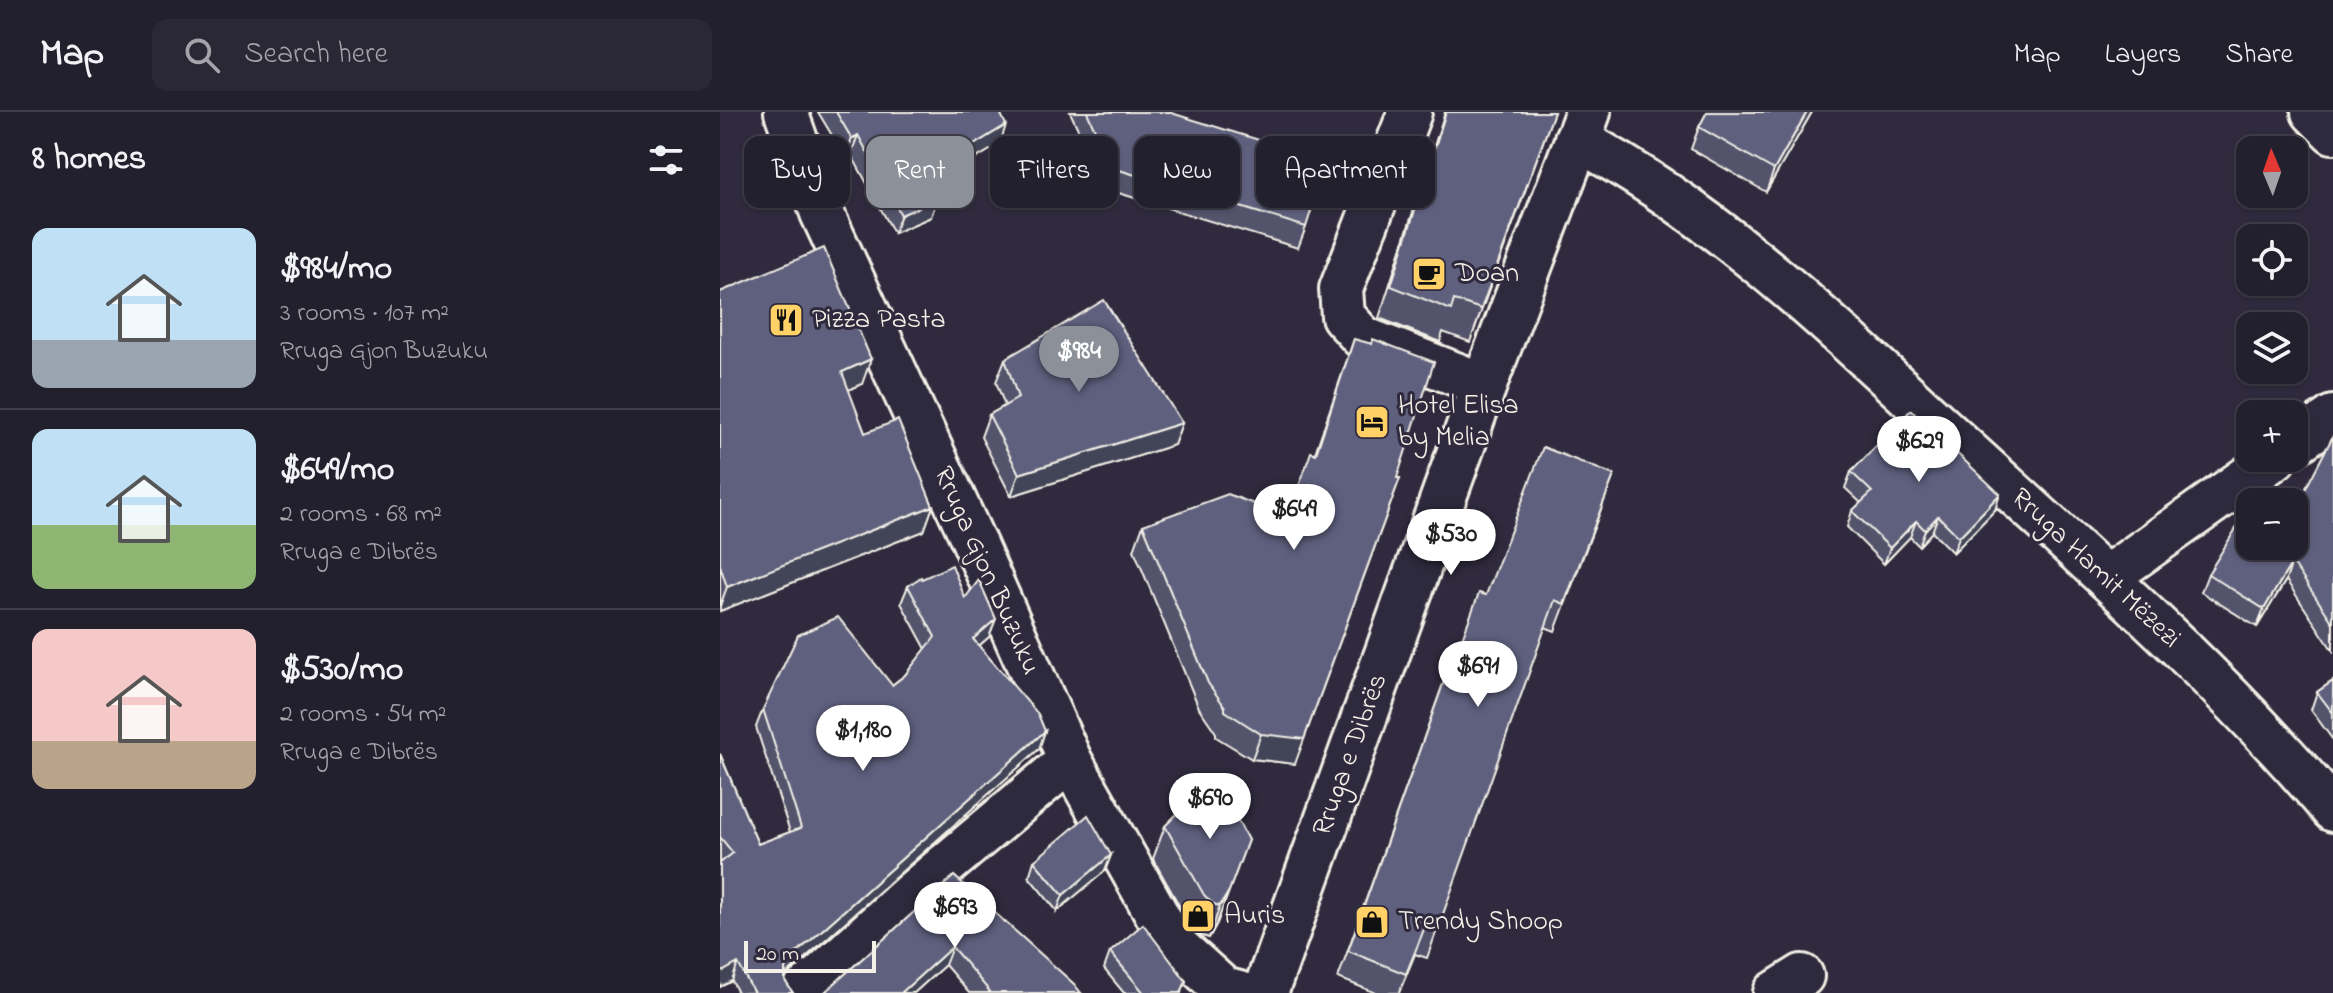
<!DOCTYPE html>
<html lang="en">
<head>
<meta charset="utf-8">
<style>
  body { margin:0; font-family:"Indie Flower",sans-serif; background:#2b2836; color:#f1f3f6; height:100vh; display:flex; flex-direction:column; font-size:30px; white-space:nowrap }
  * { box-sizing:border-box; margin:0 }
  p { font-size:26px; color:#a3a3aa }
  .icon { flex:none; width:44px; height:44px; fill:none; stroke:currentColor; stroke-width:2; stroke-linecap:round; stroke-linejoin:round }
  .map { position:relative; flex:1; overflow:hidden }
  .drawer { display:flex; flex-direction:column; background:#23202e; width:720px }
  .drawer>* { flex:none }
  .guide { position:absolute; left:24px; top:24px; width:760px; height:72px; display:flex; gap:16px }
  .needle { width:52px; rotate:358deg }
  .fabs { position:absolute; left:1516px; top:24px; display:grid; gap:16px }
  .fabs a { display:grid; place-items:center; width:72px; height:72px; border-radius:16px; background:#23202e; box-shadow:0 2px 6px #0004,0 0 0 2px #403e4a; font-size:40px }
  .scale { position:absolute; left:24px; bottom:20px; width:132px; box-sizing:border-box; padding-left:8px; border:4px solid #f4f1e8; border-top:0; font-size:22px; line-height:28px; white-space:nowrap; color:#f4f1e8; -webkit-text-stroke:6px #2f2a3d; paint-order:stroke }
  .price { position:absolute; translate:-50% -68px; padding:0 18px; border-radius:28px; background:#fff; color:#222; font-size:26px; line-height:52px; filter:drop-shadow(0 2px 4px #0008) }
  .price::after { content:''; position:absolute; left:50%; top:48px; width:24px; height:18px; margin-left:-12px; background:inherit; clip-path:polygon(0 0,100% 0,50% 100%) }
  .price.on { background:#8c9099; color:#fff }
  ul { padding:0; list-style:none }
  li { display:flex; align-items:center; gap:24px; height:200px; padding:0 32px }
  li+li { border-top:2px solid #403e4a }
  li span { display:grid; place-items:center; flex:none; width:224px; height:160px; border-radius:16px; color:#555 }
  li>.icon { margin-inline-start:auto }
  span .icon { width:96px; height:96px; fill:#fffc; stroke-width:1 }
  li b { font-size:34px }
  h2 { display:flex; justify-content:space-between; align-items:center; height:96px; padding:0 32px; font-size:34px }
  .chip { padding:0 28px; border-radius:16px; background:#23202e; box-shadow:0 2px 6px #0004,0 0 0 2px #403e4a; font-size:28px; line-height:72px }
  .chip.on { background:#8c9099; color:#fff }
  header { display:flex; align-items:center; gap:48px; box-sizing:border-box; height:112px; padding:0 40px; background:#23202e; border-bottom:2px solid #403e4a }
  header strong { font-size:38px }
  nav { display:flex; gap:44px; margin-inline-start:auto; font-size:28px }
  .search { width:560px; height:72px; background:#2b2836; display:flex; align-items:center; gap:20px; box-sizing:border-box; padding:0 28px; border-radius:16px; color:#a3a3aa; font-size:30px }
  main { display:flex; flex:1; min-height:0 }
  .map>svg:first-child { display:block }
  .lines { fill:none; stroke-linecap:round; stroke-linejoin:round }
  .street-casing { stroke:#f4f1e8; stroke-width:48 }
  .secondary-casing { stroke:#f4f1e8; stroke-width:50 }
  .street { stroke:#2f2a3d; stroke-width:42 }
  .secondary { stroke:#2f2a3d; stroke-width:44 }
  .wall { fill:#52536c; stroke:#f4f1e8; stroke-width:2 }
  .shaded-wall { fill:#424458; stroke:#f4f1e8; stroke-width:2 }
  .building { fill:#5f617e; stroke:#f4f1e8; stroke-width:2 }
  .labels { text-anchor:middle; dominant-baseline:central; stroke-width:6; stroke-linejoin:round; paint-order:stroke }
  .poi-label { font-size:28px; fill:#f4f1e8; stroke:#2f2a3d; text-anchor:start }
  .street-label { font-size:28px; fill:#f4f1e8; stroke:#2f2a3d }
</style>
</head>
<body>
<header>
<strong>Map</strong>
<div class="search"><svg class="icon" aria-label="search" viewBox="0 0 24 24"><circle cx="10" cy="10" r="6"/><path d="M15 15l6 6"/></svg>Search here</div>
<nav><a>Map</a><a>Layers</a><a>Share</a></nav>
</header>
<main>
<section class="drawer">
<h2>8 homes<svg class="icon" aria-label="filters" viewBox="0 0 24 24"><path d="M4 7h16M4 17h16"/><circle cx="9" cy="7" r="2"/><circle cx="15" cy="17" r="2"/></svg></h2>
<ul>
<li><span style="background:linear-gradient(#bfe0f5 70%,#9aa5b1 0)"><svg class="icon" aria-label="home" viewBox="0 0 24 24"><path d="M3 11l9-7 9 7M6 9v11h12V9"/></svg></span><div><b>$984/mo</b><p>3 rooms · 107 m²</p><p>Rruga Gjon Buzuku</p></div></li>
<li><span style="background:linear-gradient(#bfe0f5 60%,#8fb573 0)"><svg class="icon" aria-label="home" viewBox="0 0 24 24"><path d="M3 11l9-7 9 7M6 9v11h12V9"/></svg></span><div><b>$649/mo</b><p>2 rooms · 68 m²</p><p>Rruga e Dibrës</p></div></li>
<li><span style="background:linear-gradient(#f6c9c9 70%,#b9a48a 0)"><svg class="icon" aria-label="home" viewBox="0 0 24 24"><path d="M3 11l9-7 9 7M6 9v11h12V9"/></svg></span><div><b>$530/mo</b><p>2 rooms · 54 m²</p><p>Rruga e Dibrës</p></div></li>
</ul>
</section>
<div class="map">
<svg width="1613" height="881" viewBox="0 0 1613 881">
  <rect width="100%" height="100%" fill="#2f2a3d"/>
  <filter id="ink" filterUnits="userSpaceOnUse"><feTurbulence type="fractalNoise" baseFrequency=".0125" numOctaves="2"/><feDisplacementMap in="SourceGraphic" scale="16" xChannelSelector="R" yChannelSelector="G"/><feConvolveMatrix kernelMatrix="1 2 1 2 8 2 1 2 1" color-interpolation-filters="sRGB"/></filter>
  <g filter="url(#ink)">
    <g class="lines">
      <g class="street-casing">
        <g id="street">
          <path d="M66 0 102 101 253 428 350 648 453 831 504 877 519 881"/>
          <path d="M690 0 621 177 623 204 643 226 764 273"/>
          <path d="M1593 0 1613 20"/>
          <path d="M856 27C1007 107 1127 229 1252 343 1376 456 1504 569 1613 698"/>
          <path d="M1574 332 1613 305"/>
          <path d="M1387 465 1555 346"/>
          <path d="M82 881 191 782 350 648"/>
          <path d="M1055 881 1082 864"/>
        </g>
      </g>
      <g class="secondary-casing">
        <path id="secondary" d="M545 881 764 273 868 0"/>
      </g>
      <use href="#street" class="street"/>
      <use href="#secondary" class="secondary"/>
    </g>
    <g class="wall">
      <path d="M98 0H280V32L212 72 211 105 174 121 131 42 125 45Z"/>
      <path d="M350 0H448L586 115 578 136 366 71 373 49Z"/>
      <path d="M725 0H834L750 230 723 220 720 230 659 206Z"/>
      <path d="M987 0H1092L1046 80 971 37 979 15Z"/>
      <path d="M0 180 142 272 128 278 145 321 213 394 204 419 0 499Z"/>
      <path d="M634 227 575 652 532 647 496 625V621L479 596 414 438 423 413 568 405 595 341Z"/>
      <path d="M285 247 462 311 454 333 291 384 261 325 269 303 285 294 276 270Z"/>
      <path d="M1613 324V539L1566 468 1537 515 1481 480 1488 462 1574 434Z"/>
      <path d="M1131 360 1275 398 1233 441 1212 420 1199 434 1190 425 1164 452 1127 415 1132 399 1141 391 1125 376Z"/>
      <path d="M894 363 835 519 825 515 707 846 695 842 679 881H656L618 866 732 547 734 548Z"/>
      <path d="M202 467 245 486 269 525 259 534 325 619 319 637 66 863 65 869 73 881H18L12 869 0 875V642L38 732 70 720 36 615 43 597 172 573 185 563 206 537 181 491 188 474Z"/>
      <path d="M1613 569V628L1591 598 1597 580Z"/>
      <path d="M445 714 528 728 497 811 489 826 482 824 472 816 433 747Z"/>
      <path d="M391 743 385 759 337 799 309 765 314 749Z"/>
      <path d="M234 764 361 881H249L225 853 194 881H104Z"/>
      <path d="M390 840 466 869 461 881H404L384 857Z"/>
    </g>
    <g class="shaded-wall">
      <path d="M1087 0H1092L1046 80 1054 58Z"/>
      <path d="M286 13 280 32 201 79 208 61Z"/>
      <path d="M138 23 131 42 125 45 132 27Z"/>
      <path d="M217 87 211 105 174 121 181 103Z"/>
      <path d="M151 247 142 272 113 285 122 260Z"/>
      <path d="M462 311 454 333 291 384 299 362Z"/>
      <path d="M680 366 575 652 532 647 541 622Z"/>
      <path d="M1280 382 1275 398 1233 441 1239 425Z"/>
      <path d="M213 394 204 419 0 499V494L7 475Z"/>
      <path d="M1218 404 1212 420 1199 434 1205 418Z"/>
      <path d="M1196 409 1190 425 1164 452 1170 436Z"/>
      <path d="M1572 450 1566 468 1537 515 1544 497Z"/>
      <path d="M276 507 269 525 247 544 253 527Z"/>
      <path d="M325 619 319 637 66 863 65 857 72 845Z"/>
      <path d="M391 743 385 759 337 799 343 783Z"/>
      <path d="M509 779 497 811 489 826 500 794Z"/>
      <path d="M232 835 225 853 194 881H181Z"/>
      <path d="M18 851 12 869 0 875V861Z"/>
    </g>
    <g class="building">
      <path d="M116 0H280L286 13 208 61 217 87 181 103 138 23 132 27Z"/>
      <path d="M367 0H448L607 49 586 115 373 50 380 29Z"/>
      <path d="M726 0H834L761 197 734 188 731 198 671 174Z"/>
      <path d="M987 0H1087L1054 58 979 15Z"/>
      <path d="M104 136 151 247 122 260 145 321 178 308 213 394 7 475 0 453V180Z"/>
      <path d="M384 188 462 311 299 362 269 303 298 286 285 247Z"/>
      <path d="M634 227 652 232 653 227 714 250 677 366H680L584 627 541 622 505 599V595L488 571 423 413 508 382 568 405 591 340 596 342Z"/>
      <path d="M1191 298 1280 382 1239 425 1218 404 1205 418 1196 409 1170 436 1132 399 1152 380 1131 360Z"/>
      <path d="M1613 324V511L1572 450 1544 497 1488 462 1525 402 1530 405V434H1574V399Z"/>
      <path d="M823 335 894 363 844 492 835 488 717 819 705 815 686 862 628 839 732 547 734 548 759 481 766 483Z"/>
      <path d="M232 453 245 486 259 468 276 507 253 527 318 602 325 619 72 845 65 857V869L73 881H34L18 851 0 861V751L13 741 0 725V642L38 732 81 716 43 597 78 523 118 505 172 573 185 563 215 525 188 474 201 465 202 467Z"/>
      <path d="M1613 569V601L1597 580Z"/>
      <path d="M495 664 528 728 509 779 500 794 493 792 484 783 445 714Z"/>
      <path d="M368 703 391 743 343 783 314 749Z"/>
      <path d="M234 764 354 872 361 881H271L232 835 181 881H104Z"/>
      <path d="M423 812 466 869 461 881H424L390 840Z"/>
    </g>
  </g>
  <defs>
    <g id="cafe-square" transform="scale(1.8)"><rect x="-9" y="-9" width="18" height="18" rx="4" fill="#ffd166" stroke="#2f2a3d"/><path d="M-5.5-4.5H6V0H3Q3 3.5 0 3.5H-2.5Q-5.5 3.5-5.5 0ZM3-3.2v2h1.7v-2ZM-6 4.5H4V6H-6Z" fill="#111"/></g>
    <g id="restaurant-square" transform="scale(1.8)"><rect x="-9" y="-9" width="18" height="18" rx="4" fill="#ffd166" stroke="#2f2a3d"/><path d="M-5-6h1v4h1v-4h1v4h1v-4h1v5L-1.5 .5V6h-2V.5L-5-1ZM5-6V6H3V1.5H1.5Q1.5-4 5-6Z" fill="#111"/></g>
    <g id="hotel-square" transform="scale(1.8)"><rect x="-9" y="-9" width="18" height="18" rx="4" fill="#ffd166" stroke="#2f2a3d"/><path d="M-6-4.5h1.5V1H6V5H4.5V3h-9V5H-6ZM-4 0a1.8 1.8 0 1 1 3.6 0ZM.5 0V-2.5h3Q6-2.5 6 0Z" fill="#111"/></g>
    <g id="shop-square" transform="scale(1.8)"><rect x="-9" y="-9" width="18" height="18" rx="4" fill="#ffd166" stroke="#2f2a3d"/><path d="M-5-2.5h2.3a2.7 3.5 0 0 1 5.4 0H5L5.5 6h-11ZM-1.5-2.5h3a1.5 2.3 0 0 0-3 0Z" fill="#111"/></g>
  </defs>
  <g fill-rule="evenodd">
    <use href="#cafe-square" x="709" y="162"/>
    <use href="#restaurant-square" x="66" y="208"/>
    <use href="#hotel-square" x="652" y="310"/>
    <use href="#shop-square" x="478" y="804"/>
    <use href="#shop-square" x="652" y="810"/>
  </g>
  <g class="labels">
    <g class="poi-label">
      <text x="735" y="162">Doan</text>
      <text x="92" y="208">Pizza Pasta</text>
      <text x="678" y="294">Hotel Elisa<tspan x="678" dy="32">by Melia</tspan></text>
      <text x="504" y="804">Auris</text>
      <text x="678" y="810">Trendy Shoop</text>
    </g>
    <g class="street-label">
      <text transform="translate(1375 457) rotate(43)">Rruga Hamit Mëzezi</text>
      <text transform="translate(266 459) rotate(66)">Rruga Gjon Buzuku</text>
      <text transform="translate(631 643) rotate(-70)">Rruga e Dibrës</text>
    </g>
  </g>
</svg>
<div class="fabs">
<a><svg class="needle" viewBox="-14 -14 28 28"><path d="M0-13l5 13h-10z" fill="#e53935"/><path d="M0 13l5-13h-10z" fill="#a3a3aa"/></svg></a>
<a><svg class="icon" aria-label="locate" viewBox="0 0 24 24"><circle cx="12" cy="12" r="6"/><path d="M12 2v4M12 18v4M2 12h4M18 12h4"/></svg></a>
<a><svg class="icon" aria-label="layers" viewBox="0 0 24 24"><path d="M12 4l9 5-9 5-9-5zM3 14l9 5 9-5"/></svg></a>
<a>+</a>
<a>−</a>
</div>
<div class="scale">20 m</div>
<b class="price on" style="left:359px;top:282px">$984</b>
<b class="price" style="left:1199px;top:372px">$629</b>
<b class="price" style="left:574px;top:440px">$649</b>
<b class="price" style="left:731px;top:465px">$530</b>
<b class="price" style="left:758px;top:597px">$691</b>
<b class="price" style="left:143px;top:661px">$1,180</b>
<b class="price" style="left:490px;top:729px">$690</b>
<b class="price" style="left:235px;top:838px">$693</b>
<div class="guide">
<a class="chip">Buy</a>
<a class="chip on">Rent</a>
<a class="chip">Filters</a>
<a class="chip">New</a>
<a class="chip">Apartment</a>
</div>
</div>
</main>
</body>
</html>
